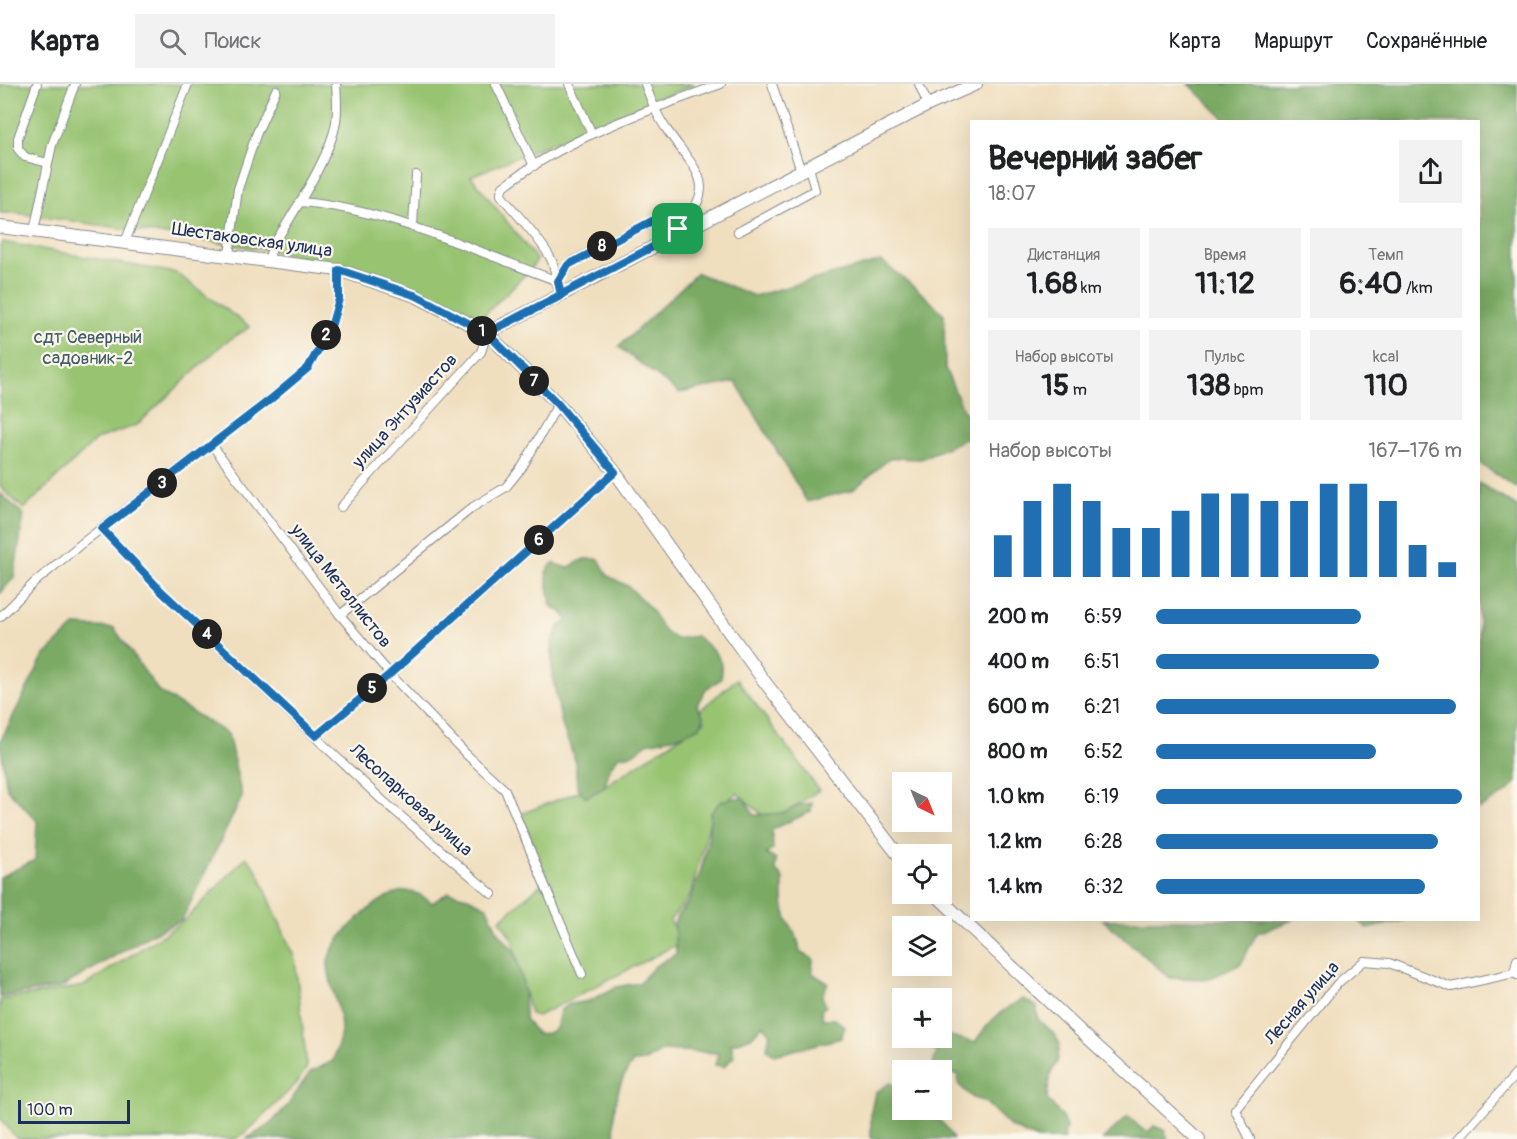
<!DOCTYPE html>
<html lang="ru">
<meta charset="utf-8">
<style>
:root{--surface:#fff;--page:#f2f2f2;--text:#202124;--muted:#757577;--line:#e0e0e0;--accent:#1f6fb2}
body{margin:0;font-family:Pangolin,sans-serif;background:var(--page);color:var(--text);height:100vh;display:flex;flex-direction:column;font-size:22px;white-space:nowrap}
*{box-sizing:border-box;margin:0}
p{font-size:20px;color:var(--muted)}
.icon{flex:none;width:33px;height:33px;fill:none;stroke:currentColor;stroke-width:2;stroke-linecap:round;stroke-linejoin:round}
.map{position:relative;flex:1;overflow:hidden}
.side{position:absolute;left:970px;top:36px;width:510px;height:801px;display:flex;flex-direction:column;background:var(--surface);border-radius:0px;box-shadow:0 6px 24px #0002}
.side>*{flex:none}
.needle{width:39px;rotate:137deg}
.fabs{position:absolute;left:892px;top:688px;display:grid;gap:12px}
.fabs a{display:grid;place-items:center;width:60px;height:60px;border-radius:0px;background:var(--surface);box-shadow:0 6px 24px #0002;font-size:30px}
.scale{position:absolute;left:18px;bottom:15px;width:112px;box-sizing:border-box;padding-left:6px;border:3px solid #1b2f5e;border-top:0;font-size:16px;line-height:21px;white-space:nowrap;color:#1b2f5e;-webkit-text-stroke:4px #fbf7ec;paint-order:stroke}
.pin{position:absolute;display:grid;place-items:center;width:51px;height:51px;color:#fff;margin:-26px;border-radius:12px;box-shadow:0 3px 9px #0006}
.km{position:absolute;width:30px;height:30px;margin:-15px;border-radius:50%;background:#222;color:#fff;font-size:16px;line-height:30px;text-align:center}
.round{display:grid;place-items:center;flex:none;width:63px;height:63px;border-radius:0px;background:var(--page)}
.summary{display:flex;align-items:center;justify-content:space-between;height:102px;padding:0 18px}
h1{font-size:33px;font-weight:700;line-height:45px}
.stats{display:grid;grid-template-columns:repeat(3,1fr);gap:9px;height:102px;padding:6px 18px}
.stats div{display:grid;align-content:center;border-radius:0px;background:var(--page);text-align:center}
.stats b{font-size:30px;font-weight:700}
.stats small{font-size:16px;font-weight:400}
.stats p{font-size:16px}
.chart{height:168px;padding:12px 18px}
.chart p{display:flex;justify-content:space-between}
.chart svg{width:100%;height:108px;margin-top:6px;stroke:var(--accent);stroke-width:6}
ul{padding:0 18px;list-style:none;font-size:20px}
li{display:grid;grid-template-columns:96px 72px 1fr;align-items:center;height:45px}
li i{height:15px;border-radius:8px;background:var(--accent)}
header{display:flex;align-items:center;gap:36px;box-sizing:border-box;height:84px;padding:0 30px;background:var(--surface);border-bottom:2px solid var(--line)}
header strong{font-size:28px}
nav{display:flex;gap:33px;margin-inline-start:auto;font-size:21px}
.search{width:420px;height:54px;background:var(--page);display:flex;align-items:center;gap:15px;box-sizing:border-box;padding:0 21px;border-radius:0px;color:var(--muted);font-size:22px}
.map>svg:first-child{display:block}
.green{fill:#98c472;stroke:#5a7a68;stroke-width:1.5}
.forest{fill:#7aaa64;stroke:#4a6c61;stroke-width:1.5}
.lines{fill:none;stroke-linecap:round;stroke-linejoin:round}
.street-casing{stroke:#86878e;stroke-width:10}
.secondary-casing{stroke:#86878e;stroke-width:14}
.street{stroke:#fff;stroke-width:8}
.secondary{stroke:#fff;stroke-width:12}
.route-casing{stroke:#fff;stroke-width:12}
.route{stroke:#1f6fb2;stroke-width:8}
.labels{text-anchor:middle;dominant-baseline:central;stroke-width:4.5;stroke-linejoin:round;paint-order:stroke}
.street-label{font-size:18px;fill:#1b2f5e;stroke:#fbf7ec}
.park-label{font-size:18px;fill:#405c64;stroke:#fbf7ec}
</style>
<header>
<strong>Карта</strong>
<div class="search"><svg class="icon" aria-label="search" viewBox="0 0 24 24"><circle cx="10" cy="10" r="6"/><path d="M15 15l6 6"/></svg>Поиск</div>
<nav><a>Карта</a><a>Маршрут</a><a>Сохранённые</a></nav>
</header>
<div class="map">
<svg width="1517" height="1055" viewBox="0 0 1517 1055">
<rect width="100%" height="100%" fill="#fbf7ec"/>
<filter id="ink" filterUnits="userSpaceOnUse"><feTurbulence type="fractalNoise" baseFrequency=".0167" numOctaves="2"/><feDisplacementMap in="SourceGraphic" scale="12" xChannelSelector="R" yChannelSelector="G"/><feConvolveMatrix kernelMatrix="1 2 1 2 8 2 1 2 1" color-interpolation-filters="sRGB"/></filter>
<filter id="wash" filterUnits="userSpaceOnUse"><feTurbulence type="fractalNoise" baseFrequency=".008" numOctaves="4" result="noise"/><feDisplacementMap in="SourceGraphic" scale="24" xChannelSelector="R" yChannelSelector="G"/><feGaussianBlur stdDeviation="1.35" result="paint"/><feColorMatrix in="noise" values="0 0 0 0 0 0 0 0 0 0 0 0 0 0 0 0 0 1.4 0 .05"/><feComposite in="paint" operator="in"/></filter>
<g filter="url(#wash)">
<rect width="100%" height="100%" fill="#f0dfbf"/>
<g class="green">
<polygon points="0,0 695,0 471,92 537,176 530,186 482,233 341,182 268,166 17,129 0,129"/>
<polygon points="2,158 176,189 250,243 224,259 137,341 97,355 24,425 0,403 0,162"/>
<polygon points="737,595 819,706 779,733 765,733 737,709 712,730 690,812 670,836 680,859 538,932 530,930 512,855 500,836 547,795 521,730 585,705 589,712 705,637 699,627"/>
<polygon points="246,773 257,786 295,875 307,983 297,999 251,1044 236,1055 17,1055 0,1034 0,916 84,902 184,837"/>
</g>
<g class="forest">
<polygon points="1189,0 1517,0 1517,404 1479,379 1479,38 1225,37 1222,32"/>
<polygon points="881,177 916,204 944,230 945,284 964,328 972,331 972,357 969,353 921,375 890,374 853,406 807,418 736,298 679,309 619,263 697,189 754,212"/>
<polygon points="1479,399 1517,423 1517,698 1506,709 1479,725"/>
<polygon points="0,409 24,431 14,493 0,510"/>
<path d="M584 475H599L608 492 628 502 650 524 664 547 676 555 696 552C712 565 725 572 721 595L706 605 697 621 704 633 700 643 677 653 647 659 633 670 619 672 610 683 606 698 602 705 586 713 577 703 575 676 562 641 552 590V559L559 543 568 536 562 528 551 522 546 488 553 479 567 484Z"/>
<polygon points="75,542 114,544 159,608 228,650 242,713 182,836 150,851 62,903 0,913 0,793 35,776 37,737 7,705 0,658 43,573"/>
<path d="M731 714H744L754 731 784 729 799 721 812 719 811 727C798 735 784 738 772 746L773 765 766 770 776 776 775 786 783 794C783 805 782 818 785 828 789 845 799 850 800 868L813 875 812 889 828 899 822 912 826 922 821 926 823 935H835L845 943 841 954 775 971 767 965 770 948 763 941 751 953 731 960 734 972 724 983 715 981 718 969 663 966 645 977 633 978C617 998 610 1031 616 1055H246L268 1042 288 1021 310 988 333 977C335 967 341 956 341 946 342 927 327 896 328 878 330 855 384 805 407 807 417 808 425 813 432 819L449 808 468 813 487 823 497 846 514 867 524 904 525 935 537 950 548 949 556 945 560 926 570 920 589 917 616 903 639 899 655 882 676 870 674 840 677 832 690 816 701 786 709 751 710 730 720 718Z"/>
<polygon points="1103,836 1293,836 1257,849 1241,880 1209,895 1170,894"/>
<polygon points="1358,836 1405,836 1368,845"/>
<path d="M1023 915 1037 923C1037 942 1042 936 1051 947 1055 950 1057 955 1060 960L1057 979 1050 990 1047 1015 1061 1031 1066 1043 1064 1051 1065 1055H1037L1011 1043 985 1018 973 1014 958 1000V990L946 991 933 979 937 968 930 964V956L931 954H942V951C953 950 963 957 975 958 988 938 1002 925 1023 915Z"/>
<polygon points="890,999 903,1008 903,1026 929,1026 947,1044 953,1055 871,1055 871,1027 875,1009"/>
<path d="M1128 1032C1136 1038 1138 1045 1148 1048L1154 1042 1164 1046 1168 1055H1103Z"/>
</g>
</g>
<g filter="url(#ink)">
<g class="lines">
<g class="street-casing">
<g id="street">
<polyline points="37,0 18,54 18,65 25,73 48,79"/>
<polyline points="496,0 534,82"/>
<polyline points="569,0 592,50"/>
<path d="M645 0C651 16 657 32 667 46 698 90 721 101 675 148"/>
<polyline points="772,0 801,87"/>
<polyline points="919,0 928,21"/>
<path d="M299 118C390 125 473 167 558 197L562 188 573 177 653 137C665 134 669 136 678 145"/>
<polyline points="413,142 416,91"/>
<polyline points="34,147 52,61 75,0"/>
<polyline points="738,148 815,106 809,83"/>
<polyline points="125,158 188,0"/>
<polyline points="229,171 238,105 256,51 276,6"/>
<path d="M270 177V170L274 160C293 130 331 71 336 38 338 25 337 12 336 0"/>
<path d="M561 212C555 200 557 187 551 175 539 152 517 132 501 111V108L503 103C567 53 646 27 721 0"/>
<polyline points="212,361 340,531 390,590 466,670 505,706 582,890"/>
<polyline points="341,423 481,268 487,249"/>
<polyline points="102,445 161,507 382,716 492,810"/>
<polyline points="340,531 473,423 506,403 523,382 558,320"/>
<polyline points="0,533 35,498 81,460 271,315 308,284 331,243 339,215 339,186"/>
<polyline points="316,652 390,590 615,388"/>
<polyline points="1517,891 1514,889 1517,876"/>
<polyline points="1250,1055 1235,1025 1338,899 1364,877 1389,879 1451,903 1514,889"/>
<polyline points="1458,1055 1517,989"/>
</g>
</g>
<g class="secondary-casing">
<g id="secondary">
<polyline points="0,143 339,186 416,212 487,249 558,320 615,388 764,597 903,777"/>
<polyline points="487,249 928,21 976,0"/>
<polyline points="935,810 1078,945 1199,1055"/>
</g>
</g>
<use href="#street" class="street"/>
<use href="#secondary" class="secondary"/>
</g>
</g>
<g class="lines" filter="url(#ink)">
<g class="route-casing">
<path id="route" d="M678 145 666 156 487 249 417 212 339 186V215L331 243 308 284 271 315 102 445 161 507 316 652 390 590 615 388 558 320 487 249 561 212 558 197 568 181 652 137C665 134 669 136 678 145"/>
</g>
<use href="#route" class="route"/>
</g>
<g class="labels">
<g class="street-label">
<text transform="translate(252 156) rotate(8)">Шестаковская улица</text>
<text transform="translate(405 327) rotate(-48)">улица Энтузиастов</text>
<text transform="translate(341 502) rotate(52)">улица Металлистов</text>
<text transform="translate(411 716) rotate(42)">Лесопарковая улица</text>
<text transform="translate(1302 919) rotate(-49)">Лесная улица</text>
</g>
<g class="park-label">
<text x="88" y="253">сдт Северный<tspan x="88" dy="21">садовник-2</tspan></text>
</g>
</g>
</svg>
<div class="fabs">
<a><svg class="needle" viewBox="-14 -14 28 28"><path d="M0-13l5 13h-10z" fill="#e53935"/><path d="M0 13l5-13h-10z" fill="#757577"/></svg></a>
<a><svg class="icon" aria-label="locate" viewBox="0 0 24 24"><circle cx="12" cy="12" r="6"/><path d="M12 2v4M12 18v4M2 12h4M18 12h4"/></svg></a>
<a><svg class="icon" aria-label="layers" viewBox="0 0 24 24"><path d="M12 4l9 5-9 5-9-5zM3 14l9 5 9-5"/></svg></a>
<a>+</a>
<a>−</a>
</div>
<div class="scale">100 m</div>
<div class="pin" style="left:678px;top:145px;background:#1e9e55"><svg class="icon" aria-label="arrive" viewBox="0 0 24 24"><path d="M6 21V4h12l-3 4 3 4H6"/></svg></div>
<b class="km" style="left:482px;top:247px">1</b>
<b class="km" style="left:326px;top:251px">2</b>
<b class="km" style="left:162px;top:399px">3</b>
<b class="km" style="left:207px;top:550px">4</b>
<b class="km" style="left:372px;top:604px">5</b>
<b class="km" style="left:539px;top:456px">6</b>
<b class="km" style="left:534px;top:297px">7</b>
<b class="km" style="left:602px;top:162px">8</b>
<section class="side">
<div class="summary"><div><h1>Вечерний забег</h1><p>18:07</p></div><a class="round"><svg class="icon" aria-label="share" viewBox="0 0 24 24"><path d="M12 15V3M7 8l5-5 5 5M5 13v7h14v-7"/></svg></a></div>
<div class="stats">
<div><p>Дистанция</p><b>1.68<small> km</small></b></div>
<div><p>Время</p><b>11:12</b></div>
<div><p>Темп</p><b>6:40<small> /km</small></b></div>
</div>
<div class="stats">
<div><p>Набор высоты</p><b>15<small> m</small></b></div>
<div><p>Пульс</p><b>138<small> bpm</small></b></div>
<div><p>kcal</p><b>110</b></div>
</div>
<div class="chart"><p><span>Набор высоты</span>167–176 m</p>
<svg viewBox="0 0 160 44" preserveAspectRatio="none"><path d="M5 44V27M15 44V13M25 44V6M35 44V13M45 44V24M55 44V24M65 44V17M75 44V10M85 44V10M95 44V13M105 44V13M115 44V6M125 44V6M135 44V13M145 44V31M155 44V38"/></svg>
</div>
<ul>
<li><b>200 m</b>6:59<i style="width:67%"></i></li>
<li><b>400 m</b>6:51<i style="width:73%"></i></li>
<li><b>600 m</b>6:21<i style="width:98%"></i></li>
<li><b>800 m</b>6:52<i style="width:72%"></i></li>
<li><b>1.0 km</b>6:19<i style="width:100%"></i></li>
<li><b>1.2 km</b>6:28<i style="width:92%"></i></li>
<li><b>1.4 km</b>6:32<i style="width:88%"></i></li>
</ul>
</section>
</div>
